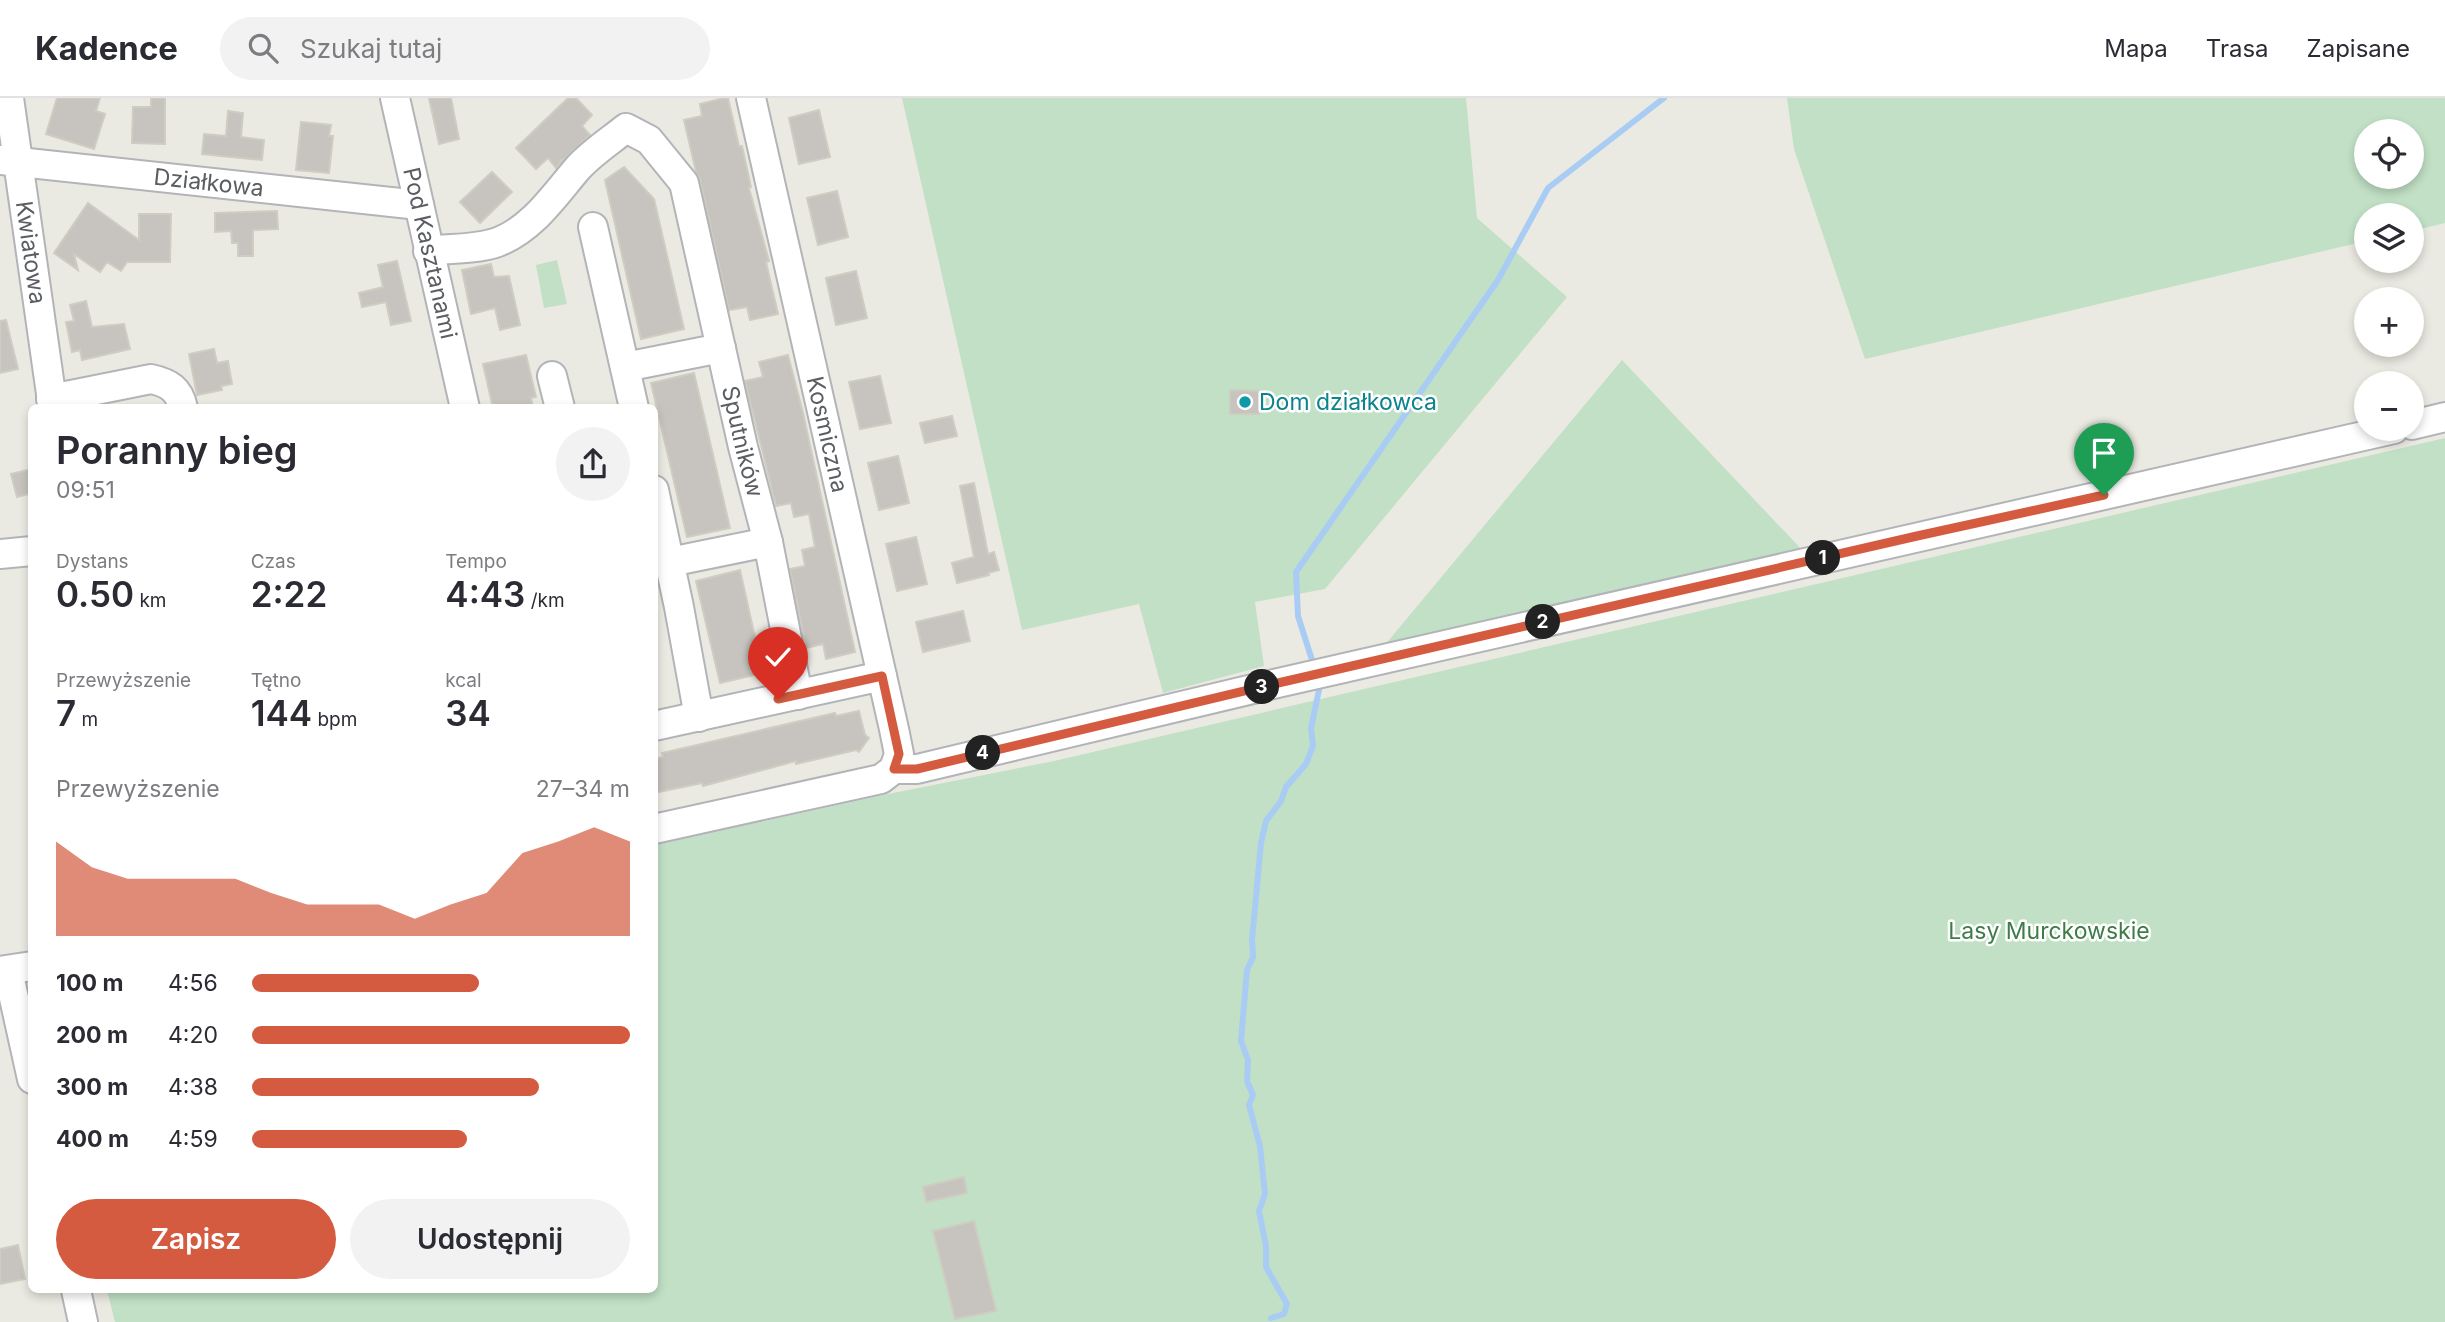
<!DOCTYPE html>
<html lang="pl">
<meta charset="utf-8">
<style>
:root{--surface:#fff;--page:#f2f2f3;--text:#2b2b33;--muted:#7c7c81;--line:#e1e1e2;--accent:#d45b3f}
body{margin:0;font-family:Inter,sans-serif;background:var(--page);color:var(--text);height:100vh;display:flex;flex-direction:column;font-size:26px;white-space:nowrap}
*{box-sizing:border-box;margin:0}
p{font-size:23px;color:var(--muted)}
.icon{flex:none;width:38px;height:38px;fill:none;stroke:currentColor;stroke-width:2;stroke-linecap:round;stroke-linejoin:round}
.map{position:relative;flex:1;overflow:hidden}
.sheet{position:absolute;left:28px;top:306px;width:630px;height:889px;display:flex;flex-direction:column;background:var(--surface);border-radius:10px;box-shadow:0 4px 10px #0003}
.sheet>*{flex:none}
.controls{position:absolute;left:2354px;top:21px;display:grid;gap:14px}
.controls a{display:grid;place-items:center;width:70px;height:70px;border-radius:50%;background:var(--surface);box-shadow:0 4px 10px #0003;font-size:35px}
.pin{position:absolute;display:grid;place-items:center;width:60px;height:60px;color:#fff;margin:-72px -30px;border-radius:50% 50% 50% 0;rotate:-45deg;box-shadow:0 0 7px #0007}
.pin .icon{rotate:45deg}
.km{position:absolute;width:35px;height:35px;margin:-18px;border-radius:50%;background:#222;color:#fff;font-size:19px;line-height:35px;text-align:center}
.round{display:grid;place-items:center;flex:none;width:74px;height:74px;border-radius:37px;background:var(--page)}
.headline{display:flex;align-items:center;justify-content:space-between;height:119px;padding:0 28px}
h1{font-size:38px;font-weight:600;line-height:52px}
.figures{display:grid;grid-template-columns:repeat(3,1fr);gap:10px;height:119px;padding:7px 28px}
.figures div{display:grid;align-content:center}
.figures b{font-size:35px;font-weight:600}
.figures small{font-size:19px;font-weight:400}
.figures p{font-size:19px}
.chart{height:196px;padding:14px 28px}
.chart p{display:flex;justify-content:space-between}
.chart svg{width:100%;height:126px;margin-top:7px;fill:var(--accent);opacity:.7}
.cta{display:flex;gap:14px;margin-top:auto;padding:14px 28px}
.cta a{flex:1;height:80px;border-radius:42px;background:var(--accent);color:#fff;font-size:28px;font-weight:600;line-height:80px;text-align:center}
.cta a+a{background:var(--page);color:var(--text)}
ul{padding:0 28px;list-style:none;font-size:23px}
li{display:grid;grid-template-columns:112px 84px 1fr;align-items:center;height:52px}
li i{height:18px;border-radius:9px;background:var(--accent)}
header{display:flex;align-items:center;gap:42px;box-sizing:border-box;height:98px;padding:0 35px;background:var(--surface);border-bottom:2px solid var(--line)}
header strong{font-size:33px}
nav{display:flex;gap:38px;margin-inline-start:auto;font-size:24px}
.search{width:490px;height:63px;background:var(--page);display:flex;align-items:center;gap:18px;box-sizing:border-box;padding:0 24px;border-radius:38px;color:var(--muted);font-size:26px}
.map>svg:first-child{display:block}
.green{fill:#c1e0c5;fill-rule:evenodd}
.lines{fill:none;stroke-linecap:round;stroke-linejoin:round}
.stream{stroke:#a9ccf5;stroke-width:6}
.building{fill:#c7c4bf;stroke:#cfccc1;stroke-width:2}
.minor-casing{stroke:#b3b4b8;stroke-width:32}
.minor{stroke:#fff;stroke-width:28}
.route-casing{stroke:#fff;stroke-width:14}
.route{stroke:#d45b3f;stroke-width:9}
.culture-dot{fill:#0f9aa8;stroke:#fff;stroke-width:2.5}
.labels{text-anchor:middle;dominant-baseline:central;stroke-width:5;stroke-linejoin:round;paint-order:stroke}
.street-label{font-size:23px;fill:#5a5d61;stroke:#fff}
.culture-label{font-size:23px;fill:#0d838f;stroke:#fff;text-anchor:start}
.park-label{font-size:23px;fill:#3e7d47;stroke:#fff}
</style>
<header>
<strong>Kadence</strong>
<div class="search"><svg class="icon" aria-label="search" viewBox="0 0 24 24"><circle cx="10" cy="10" r="6"/><path d="M15 15l6 6"/></svg>Szukaj tutaj</div>
<nav><a>Mapa</a><a>Trasa</a><a>Zapisane</a></nav>
</header>
<div class="map">
<svg width="2445" height="1224" viewBox="0 0 2445 1224">
<rect width="100%" height="100%" fill="#ebeae2"/>
<g class="green">
<polygon points="902,0 1466,0 1477,120 1567,199 1325,491 1255,504 1264,568 1163,595 1139,506 1022,532"/>
<path d="M1787 0H2445V125L2412 133V117H2366V143L1865 261 1794 51ZM2366 33H2412V79H2366Z"/>
<polygon points="557,162 567,206 544,210 536,167"/>
<polygon points="1622,262 1805,455 1384,548"/>
<polygon points="2445,340 2445,1224 115,1224 107,1192 654,1192 655,747 893,695 1054,663"/>
</g>
<g class="lines">
<g class="stream">
<polyline points="1312,562 1298,518 1296,474 1498,182 1548,90 1664,0"/>
<polyline points="1271,1220 1284,1216 1287,1206 1266,1169 1266,1148 1259,1113 1265,1096 1260,1048 1249,1007 1253,997 1247,983 1248,962 1241,943 1247,872 1253,859 1252,842 1261,745 1266,723 1281,703 1286,689 1306,666 1313,648 1311,630 1319,592"/>
</g>
</g>
<g class="building">
<polygon points="57,0 100,0 96,13 105,16 94,51 46,36"/>
<polygon points="151,0 165,0 165,46 132,45 133,9 151,9"/>
<polygon points="429,0 451,0 459,41 439,46"/>
<polygon points="568,0 576,0 592,17 582,28 590,37 562,63 560,61 561,64 556,70 548,60 536,71 516,50"/>
<polygon points="724,0 728,0 739,48 742,48 751,89 749,90 769,163 766,164 778,216 750,222 747,209 729,212 700,81 696,74 684,22 702,18 700,6"/>
<polygon points="819,12 830,59 799,66 789,20"/>
<polygon points="228,13 243,15 241,39 264,42 262,62 202,56 204,36 226,38"/>
<polygon points="301,24 331,27 329,38 333,38 329,75 296,72"/>
<polygon points="624,69 654,101 684,231 641,241 605,82"/>
<polygon points="492,74 512,94 480,125 460,104"/>
<polygon points="837,93 848,139 818,147 807,100"/>
<polygon points="88,105 139,142 139,116 171,116 170,164 127,164 121,173 107,164 100,174 74,156 78,172 54,155"/>
<polygon points="277,113 278,131 253,132 253,158 238,158 238,145 232,145 231,133 215,134 215,115"/>
<polygon points="397,163 411,223 391,227 386,204 362,209 359,195 383,189 378,167"/>
<polygon points="491,166 494,179 509,178 520,227 500,232 495,210 471,216 462,172"/>
<polygon points="856,173 867,220 836,227 826,180"/>
<polygon points="86,203 92,229 124,226 130,251 82,262 80,252 72,254 66,224 74,223 70,207"/>
<polygon points="6,222 18,271 0,275 0,223"/>
<polygon points="214,251 217,265 228,263 232,286 221,288 222,292 197,297 189,256"/>
<polygon points="526,257 536,299 531,300 533,310 493,310 483,266"/>
<polygon points="788,257 803,315 855,554 826,561 823,546 806,550 790,471 805,468 802,452 815,449 809,416 794,419 791,405 776,408 745,283 763,279 759,264"/>
<polygon points="694,275 730,430 687,439 651,285"/>
<polygon points="880,278 891,325 860,331 849,284"/>
<polygon points="1230,292 1260,293 1259,316 1230,316"/>
<polygon points="952,318 957,338 925,345 920,325"/>
<polygon points="898,358 909,405 879,412 868,365"/>
<polygon points="32,371 32,395 17,399 11,376"/>
<polygon points="974,385 988,456 994,454 999,472 988,475 989,477 957,485 952,465 974,459 960,388"/>
<polygon points="916,439 927,486 897,493 886,446"/>
<polygon points="740,472 763,575 720,585 696,483"/>
<polygon points="963,513 970,543 923,554 916,524"/>
<polygon points="859,613 865,637 869,640 859,654 856,652 796,666 796,663 703,688 702,685 654,695 654,661 663,659 662,655 835,615 836,618"/>
<polygon points="964,1079 967,1095 926,1104 923,1089"/>
<polygon points="974,1123 996,1213 955,1221 933,1133"/>
<polygon points="18,1147 25,1181 0,1186 0,1151"/>
</g>
<g class="lines">
<g class="minor-casing">
<g id="minor">
<path id="s1" d="M9 0 53 310"/>
<path id="s2" d="M395 0 465 310"/>
<path id="s3" d="M751 0 894 631 899 656 894 671"/>
<path id="s4" d="M0 62 419 107"/>
<polyline points="593,129 634,310"/>
<path id="s5" d="M428 153C450 150 476 152 498 144 532 131 554 98 577 71 590 56 610 43 626 30L649 42 684 85 743 349 768 444 798 597"/>
<polyline points="625,269 721,250"/>
<polyline points="552,278 560,310"/>
<path d="M51 301 151 281C169 285 179 291 183 310"/>
<polyline points="2412,327 2445,319"/>
<polyline points="654,392 679,509 699,619"/>
<polyline points="0,456 32,453"/>
<polyline points="670,464 768,444"/>
<polyline points="654,628 882,578"/>
<polyline points="654,731 881,681 894,671 917,671 1278,585 2394,331"/>
<polyline points="0,873 32,868"/>
<polyline points="8,873 32,981"/>
<polyline points="76,1192 83,1224"/>
</g>
</g>
<use href="#minor" class="minor"/>
</g>
<g class="lines">
<g class="route-casing">
<polyline id="route" points="778,601 882,578 899,656 894,671 917,671 1278,585 1917,438 2104,397"/>
</g>
<use href="#route" class="route"/>
</g>
<circle class="culture-dot" cx="1245" cy="304" r="7"/>
<g class="labels">
<g class="street-label">
<text stroke="none"><textPath href="#s4" startOffset="210">Działkowa</textPath></text>
<text stroke="none"><textPath href="#s1" startOffset="156">Kwiatowa</textPath></text>
<text stroke="none"><textPath href="#s2" startOffset="159">Pod Kasztanami</textPath></text>
<text stroke="none"><textPath href="#s3" startOffset="345">Kosmiczna</textPath></text>
<text stroke="none"><textPath href="#s5" startOffset="590">Sputników</textPath></text>
</g>
<g class="culture-label">
<text x="1259" y="304">Dom działkowca</text>
</g>
<g class="park-label">
<text x="2049" y="833">Lasy Murckowskie</text>
</g>
</g>
</svg>
<div class="controls">
<a><svg class="icon" aria-label="locate" viewBox="0 0 24 24"><circle cx="12" cy="12" r="6"/><path d="M12 2v4M12 18v4M2 12h4M18 12h4"/></svg></a>
<a><svg class="icon" aria-label="layers" viewBox="0 0 24 24"><path d="M12 4l9 5-9 5-9-5zM3 14l9 5 9-5"/></svg></a>
<a>+</a>
<a>−</a>
</div>
<div class="pin" style="left:2104px;top:397px;background:#1e9e55"><svg class="icon" aria-label="arrive" viewBox="0 0 24 24"><path d="M6 21V4h12l-3 4 3 4H6"/></svg></div>
<div class="pin" style="left:778px;top:601px;background:#d93025"><svg class="icon" aria-label="check" viewBox="0 0 24 24"><path d="M5 12l5 5 9-10"/></svg></div>
<b class="km" style="left:1823px;top:460px">1</b>
<b class="km" style="left:1543px;top:524px">2</b>
<b class="km" style="left:1262px;top:589px">3</b>
<b class="km" style="left:983px;top:655px">4</b>
<section class="sheet">
<div class="headline"><div><h1>Poranny bieg</h1><p>09:51</p></div><a class="round"><svg class="icon" aria-label="share" viewBox="0 0 24 24"><path d="M12 15V3M7 8l5-5 5 5M5 13v7h14v-7"/></svg></a></div>
<div class="figures">
<div><p>Dystans</p><b>0.50<small> km</small></b></div>
<div><p>Czas</p><b>2:22</b></div>
<div><p>Tempo</p><b>4:43<small> /km</small></b></div>
</div>
<div class="figures">
<div><p>Przewyższenie</p><b>7<small> m</small></b></div>
<div><p>Tętno</p><b>144<small> bpm</small></b></div>
<div><p>kcal</p><b>34</b></div>
</div>
<div class="chart"><p><span>Przewyższenie</span>27–34 m</p>
<svg viewBox="0 0 160 44" preserveAspectRatio="none"><path d="M0 44V11L10 20L20 24L30 24L40 24L50 24L60 29L70 33L80 33L90 33L100 38L110 33L120 29L130 15L140 11L150 6L160 11V44z"/></svg>
</div>
<ul>
<li><b>100 m</b>4:56<i style="width:60%"></i></li>
<li><b>200 m</b>4:20<i style="width:100%"></i></li>
<li><b>300 m</b>4:38<i style="width:76%"></i></li>
<li><b>400 m</b>4:59<i style="width:57%"></i></li>
</ul>
<div class="cta"><a>Zapisz</a><a>Udostępnij</a></div>
</section>
</div>
